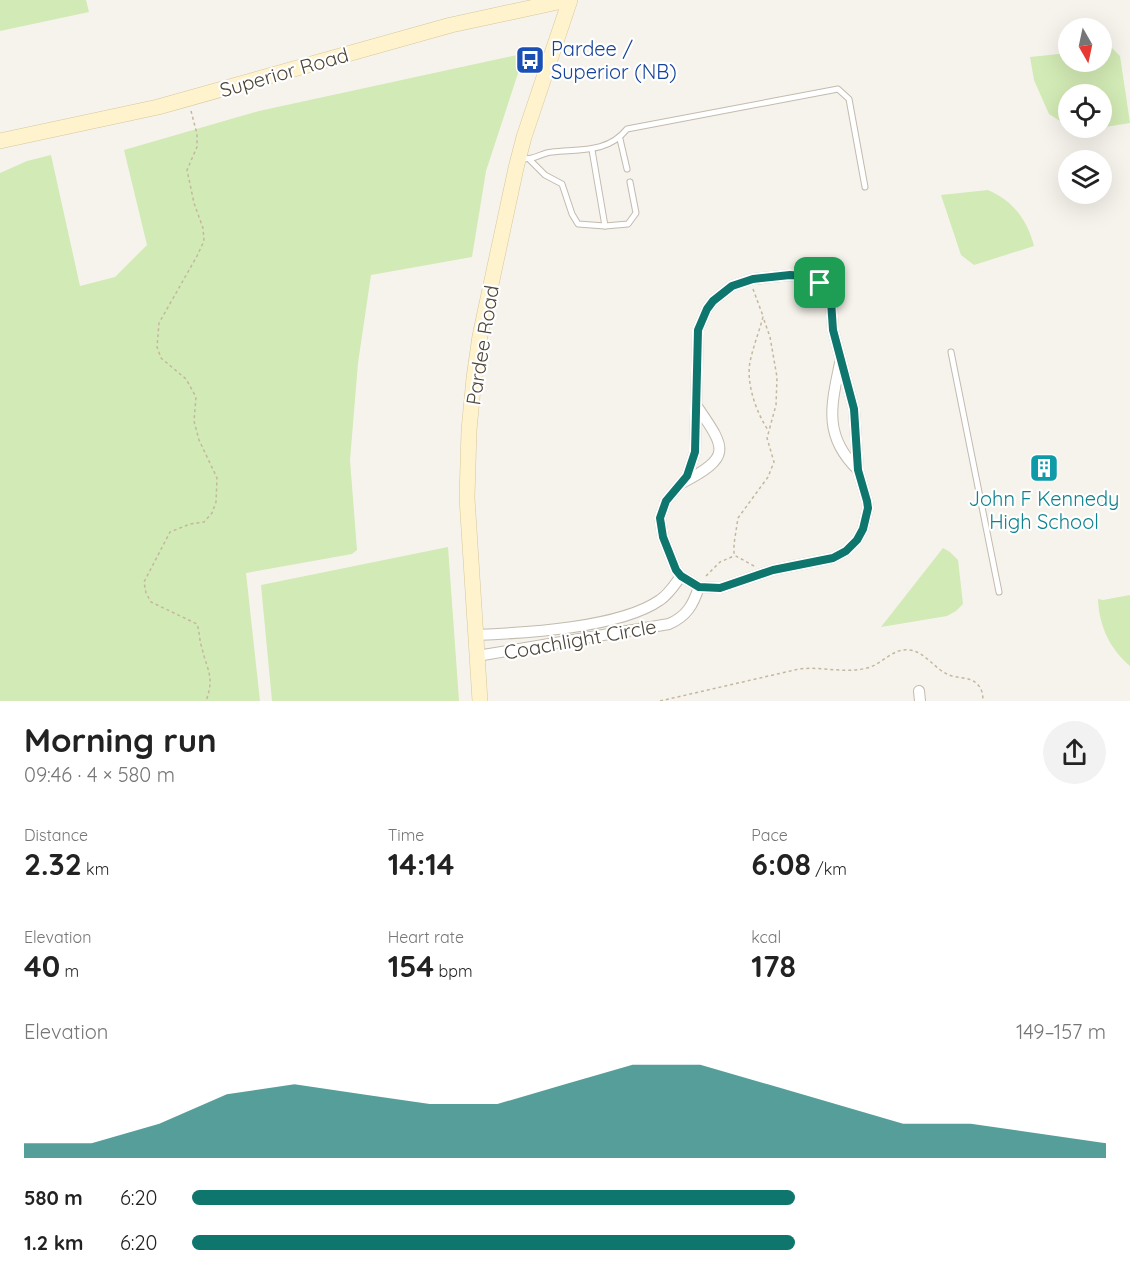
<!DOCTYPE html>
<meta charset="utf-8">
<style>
:root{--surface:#fff;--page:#f2f2f2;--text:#222;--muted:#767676;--accent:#0f766e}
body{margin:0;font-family:Quicksand,sans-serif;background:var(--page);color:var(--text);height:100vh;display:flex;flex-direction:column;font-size:22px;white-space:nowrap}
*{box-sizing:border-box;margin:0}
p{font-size:20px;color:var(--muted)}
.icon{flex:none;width:33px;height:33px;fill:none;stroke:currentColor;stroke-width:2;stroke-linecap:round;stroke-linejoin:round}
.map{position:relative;height:701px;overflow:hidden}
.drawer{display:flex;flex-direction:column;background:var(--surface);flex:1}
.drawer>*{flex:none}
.needle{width:39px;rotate:171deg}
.controls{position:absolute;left:1058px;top:18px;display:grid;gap:12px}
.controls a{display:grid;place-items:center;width:54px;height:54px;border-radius:50%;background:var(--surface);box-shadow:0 6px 24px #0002;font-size:30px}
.pin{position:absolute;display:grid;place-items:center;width:51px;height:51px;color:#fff;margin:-26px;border-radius:12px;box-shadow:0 3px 9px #0006}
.round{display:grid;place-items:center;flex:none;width:63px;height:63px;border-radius:32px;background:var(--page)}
.summary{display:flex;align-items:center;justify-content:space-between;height:102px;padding:0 24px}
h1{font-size:33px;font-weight:700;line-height:45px}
.figures{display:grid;grid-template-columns:repeat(3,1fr);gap:9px;height:102px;padding:6px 24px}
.figures div{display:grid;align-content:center}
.figures b{font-size:30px;font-weight:700}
.figures small{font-size:16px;font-weight:400}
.figures p{font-size:16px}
.chart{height:168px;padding:12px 24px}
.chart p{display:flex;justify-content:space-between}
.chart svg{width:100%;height:108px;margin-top:6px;fill:var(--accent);opacity:.7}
ul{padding:0 24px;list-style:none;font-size:20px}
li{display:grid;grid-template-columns:96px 72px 1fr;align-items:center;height:45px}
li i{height:15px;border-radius:8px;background:var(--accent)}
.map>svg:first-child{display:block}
.green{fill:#d2eab5}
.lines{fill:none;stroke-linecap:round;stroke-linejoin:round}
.service-casing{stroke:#c2bbae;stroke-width:7}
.minor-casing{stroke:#c2bbae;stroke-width:12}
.secondary-casing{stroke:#d6c79b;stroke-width:16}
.path{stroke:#c4b79f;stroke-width:1.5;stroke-dasharray:3 3;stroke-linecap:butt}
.service{stroke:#fff;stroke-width:5}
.minor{stroke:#fff;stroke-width:10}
.secondary{stroke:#fff3cd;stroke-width:15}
.route-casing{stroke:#fff;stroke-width:12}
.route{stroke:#0f766e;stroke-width:8}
.labels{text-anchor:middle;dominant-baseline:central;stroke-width:4.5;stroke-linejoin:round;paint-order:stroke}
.transit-label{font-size:20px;fill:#164399;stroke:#fff;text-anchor:start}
.street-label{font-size:20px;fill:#4b4439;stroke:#fff}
.culture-label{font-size:20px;fill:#0d838f;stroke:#fff}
</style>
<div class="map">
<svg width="1130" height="701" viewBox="0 0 1130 701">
<rect width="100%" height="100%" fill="#f6f3ec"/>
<g class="green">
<polygon points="0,0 86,0 89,12 0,31"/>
<polygon points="1112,48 1120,56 1130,123 1093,129 1074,128 1101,128 1101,94 1068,94 1068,126 1049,114 1034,80 1030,57 1068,53 1068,62 1101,62 1101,50"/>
<polygon points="517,55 523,58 486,171 472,257 371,275 358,363 350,460 357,550 352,554 246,573 260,701 0,701 0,173 27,161 51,155 80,286 115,277 147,245 124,150 259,111"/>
<path d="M988 190C1013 201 1027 219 1034 246L974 265 961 255 941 195Z"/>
<polygon points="448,547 459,701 272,701 261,585"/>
<polygon points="943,548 950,552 958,560 963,604 956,611 947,616 881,627"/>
<path d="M1130 595V666C1110 649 1099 626 1098 599L1103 600Z"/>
</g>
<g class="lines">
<g class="service-casing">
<g id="service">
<polyline points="620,139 627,169"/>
<polyline points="592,150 605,226"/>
<path d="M520 158C534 161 540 153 552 152 580 149 608 153 627 129L838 89 849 99 865 187"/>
<polyline points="530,160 545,175 562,184 572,214 578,224 605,226 628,224 636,213 630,182"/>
<polyline points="951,352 999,592"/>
</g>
</g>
<g class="minor-casing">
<g id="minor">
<polygon points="791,275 802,276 814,279 826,291 831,301 833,330 854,409 858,470 867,501 868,508 863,529 857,540 846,551 833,558 773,570 720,588 699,587 681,576 676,570 663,537 660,518 666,501 687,476 695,452 698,330 707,309 713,301 732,286 753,279"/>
<path d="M840 363C831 406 823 436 858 470"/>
<path d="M682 483C733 456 726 449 696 405"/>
<path d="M476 635C525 633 620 628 660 600 669 594 675 584 681 576"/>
<path d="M477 656 669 624C687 616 693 605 699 587"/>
<polyline points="919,691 920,701"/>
</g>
</g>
<g class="secondary-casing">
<g id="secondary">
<polyline points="0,141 158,107 451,25 567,0"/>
<polyline points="480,701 467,498 469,430 474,378 480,336 516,168 524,137 570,0"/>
</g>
</g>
<g class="path">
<path d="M191 111 197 134V147L187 170 194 203 203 228 204 241 197 256 159 323 157 347 161 358 186 379 196 397 194 421 199 440 217 478 216 502 212 513 204 522 190 524 170 532 144 582 146 593 151 602 197 624C200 633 199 640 202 648 207 671 215 676 206 701"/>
<polyline points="753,289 763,316"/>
<path d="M754 566 734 555V544L738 518 768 477 774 462 767 438 776 405 777 377 770 337 763 317C759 332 753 347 750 362 746 383 756 412 768 430"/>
<polyline points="706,576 720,562 734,556"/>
<path d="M660 701 799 669C822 666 844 674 867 668 883 664 892 648 909 650 924 651 934 668 947 674 956 679 970 676 977 684 982 688 983 695 983 701"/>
</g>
<use href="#service" class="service"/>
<use href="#minor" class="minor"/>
<use href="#secondary" class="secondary"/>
</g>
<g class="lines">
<g class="route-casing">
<polygon id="route" points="790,275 807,276 820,283 831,301 833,330 854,409 858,470 867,501 868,508 863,529 857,540 846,551 833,558 773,570 720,588 699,587 681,576 676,570 663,537 660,518 666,501 687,476 695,452 698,330 707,309 713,301 732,286 753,279"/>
</g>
<use href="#route" class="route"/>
</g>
<defs>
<g id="bus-square" transform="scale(1.5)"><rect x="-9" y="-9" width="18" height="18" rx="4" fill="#1a4fb4" stroke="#fff"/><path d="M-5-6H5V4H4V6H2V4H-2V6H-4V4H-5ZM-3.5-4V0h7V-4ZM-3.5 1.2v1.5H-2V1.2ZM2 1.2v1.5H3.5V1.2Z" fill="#fff"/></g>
<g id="building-square" transform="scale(1.5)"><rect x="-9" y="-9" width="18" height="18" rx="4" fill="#0f9aa8" stroke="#fff"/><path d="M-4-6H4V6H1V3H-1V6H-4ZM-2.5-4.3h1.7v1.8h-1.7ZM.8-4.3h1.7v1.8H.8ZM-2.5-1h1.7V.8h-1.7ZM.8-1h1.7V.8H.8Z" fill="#fff"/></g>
</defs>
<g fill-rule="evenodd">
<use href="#bus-square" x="530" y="60"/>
<use href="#building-square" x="1044" y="468"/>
</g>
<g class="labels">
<g class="transit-label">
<text x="551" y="48">Pardee /<tspan x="551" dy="23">Superior (NB)</tspan></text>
</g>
<g class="street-label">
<text transform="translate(284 72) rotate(-16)">Superior Road</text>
<text transform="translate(482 345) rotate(-81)">Pardee Road</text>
<text transform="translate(580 639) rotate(-10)">Coachlight Circle</text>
</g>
<g class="culture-label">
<text x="1044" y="498">John F Kennedy<tspan x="1044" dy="23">High School</tspan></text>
</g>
</g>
</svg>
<div class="controls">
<a><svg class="needle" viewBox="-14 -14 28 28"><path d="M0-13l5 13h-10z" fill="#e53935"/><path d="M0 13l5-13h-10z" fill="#767676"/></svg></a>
<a><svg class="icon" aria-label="locate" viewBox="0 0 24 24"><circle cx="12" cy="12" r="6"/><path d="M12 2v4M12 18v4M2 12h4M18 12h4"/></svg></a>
<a><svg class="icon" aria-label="layers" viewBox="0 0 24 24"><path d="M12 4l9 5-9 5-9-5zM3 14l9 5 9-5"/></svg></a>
</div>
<div class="pin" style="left:820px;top:283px;background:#1e9e55"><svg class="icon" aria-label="arrive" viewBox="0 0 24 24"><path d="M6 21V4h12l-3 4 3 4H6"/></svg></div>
</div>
<section class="drawer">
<div class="summary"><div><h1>Morning run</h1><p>09:46 · 4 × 580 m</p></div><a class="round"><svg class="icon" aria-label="share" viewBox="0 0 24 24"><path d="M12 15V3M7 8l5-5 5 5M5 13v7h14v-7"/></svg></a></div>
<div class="figures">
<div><p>Distance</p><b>2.32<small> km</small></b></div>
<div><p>Time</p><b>14:14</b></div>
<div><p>Pace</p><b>6:08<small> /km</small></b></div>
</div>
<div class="figures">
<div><p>Elevation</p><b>40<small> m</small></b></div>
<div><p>Heart rate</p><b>154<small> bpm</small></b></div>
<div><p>kcal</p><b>178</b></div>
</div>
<div class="chart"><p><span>Elevation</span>149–157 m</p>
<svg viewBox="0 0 160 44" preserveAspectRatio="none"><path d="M0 44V38L10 38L20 30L30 18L40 14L50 18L60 22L70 22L80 14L90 6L100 6L110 14L120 22L130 30L140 30L150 34L160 38V44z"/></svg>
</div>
<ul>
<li><b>580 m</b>6:20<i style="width:66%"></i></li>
<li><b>1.2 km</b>6:20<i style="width:66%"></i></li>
</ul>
</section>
